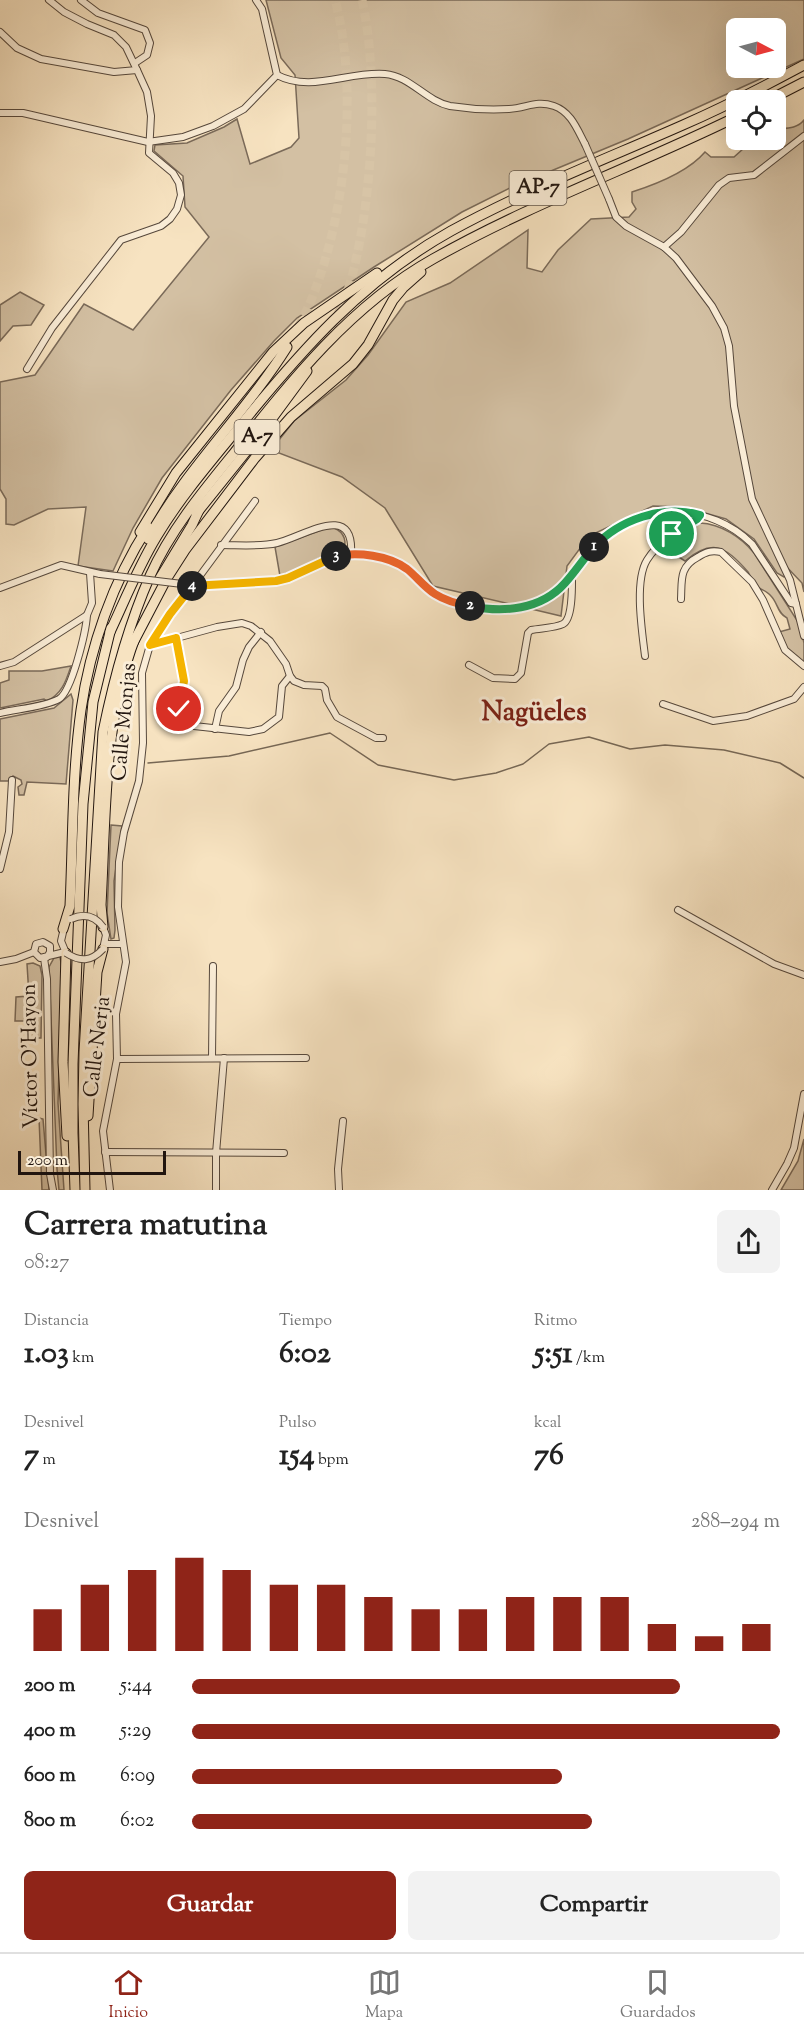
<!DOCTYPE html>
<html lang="es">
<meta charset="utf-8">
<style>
:root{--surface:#fff;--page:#f2f2f2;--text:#222;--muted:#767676;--line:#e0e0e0;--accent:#8f2418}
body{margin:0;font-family:"Sorts Mill Goudy",serif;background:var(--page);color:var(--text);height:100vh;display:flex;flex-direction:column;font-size:22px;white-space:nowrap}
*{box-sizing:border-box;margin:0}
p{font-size:20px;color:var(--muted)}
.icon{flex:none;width:33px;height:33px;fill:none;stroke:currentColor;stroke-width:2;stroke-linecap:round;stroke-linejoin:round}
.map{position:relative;height:1190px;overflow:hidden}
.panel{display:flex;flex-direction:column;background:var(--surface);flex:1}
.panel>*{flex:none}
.needle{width:39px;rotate:96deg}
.tools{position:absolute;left:726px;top:18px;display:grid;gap:12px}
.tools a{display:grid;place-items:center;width:60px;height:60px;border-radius:9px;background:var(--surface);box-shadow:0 6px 24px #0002;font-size:30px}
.scale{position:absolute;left:18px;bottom:15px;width:148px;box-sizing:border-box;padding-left:6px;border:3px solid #21150f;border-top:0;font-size:16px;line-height:21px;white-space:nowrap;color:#21150f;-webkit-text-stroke:4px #faedd7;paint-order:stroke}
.pin{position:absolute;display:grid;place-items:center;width:51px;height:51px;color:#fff;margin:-26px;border:3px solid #fff;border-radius:50%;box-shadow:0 2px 6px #0007}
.km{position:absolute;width:30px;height:30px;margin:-15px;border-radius:50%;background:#222;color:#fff;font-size:16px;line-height:30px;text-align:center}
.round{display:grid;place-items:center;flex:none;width:63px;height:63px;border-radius:9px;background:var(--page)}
.overview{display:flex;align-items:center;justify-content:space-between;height:102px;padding:0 24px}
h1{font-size:33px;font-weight:800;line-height:45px}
.figures{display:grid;grid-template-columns:repeat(3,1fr);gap:9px;height:102px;padding:6px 24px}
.figures div{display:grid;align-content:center}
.figures b{font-size:30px;font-weight:800}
.figures small{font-size:16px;font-weight:400}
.figures p{font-size:16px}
.chart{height:168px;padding:12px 24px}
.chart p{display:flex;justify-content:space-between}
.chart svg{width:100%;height:108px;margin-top:6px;stroke:var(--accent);stroke-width:6}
.action{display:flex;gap:12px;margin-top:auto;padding:12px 24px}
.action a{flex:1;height:69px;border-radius:9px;background:var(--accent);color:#fff;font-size:24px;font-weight:800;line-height:69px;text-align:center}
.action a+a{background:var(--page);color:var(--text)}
ul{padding:0 24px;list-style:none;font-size:20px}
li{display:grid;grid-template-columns:96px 72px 1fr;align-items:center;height:45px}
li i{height:15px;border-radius:8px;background:var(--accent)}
.menu{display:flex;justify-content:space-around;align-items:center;height:84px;border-top:2px solid var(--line);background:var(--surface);font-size:16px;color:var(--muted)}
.menu a{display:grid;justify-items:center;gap:3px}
.menu .selected{color:var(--accent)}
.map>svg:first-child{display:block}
.green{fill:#d3c0a3;stroke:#7a6a59;stroke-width:1.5;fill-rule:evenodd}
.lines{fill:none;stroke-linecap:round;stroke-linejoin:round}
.stream{stroke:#766755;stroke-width:1.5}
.highway-tunnel{stroke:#d7c4a6;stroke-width:9;stroke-dasharray:9 4.5;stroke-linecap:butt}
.minor-casing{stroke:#56483c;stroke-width:8}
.highway-casing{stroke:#21150f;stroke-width:11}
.minor{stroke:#faedd7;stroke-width:6}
.highway{stroke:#f7e3c1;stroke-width:9}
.minor-bridge-casing{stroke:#56483c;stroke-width:8;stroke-linecap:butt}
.minor-bridge{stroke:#faedd7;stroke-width:6}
.split-1-casing{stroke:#fff;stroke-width:12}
.split-2-casing{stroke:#fff;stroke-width:12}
.split-3-casing{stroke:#fff;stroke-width:12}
.split-4-casing{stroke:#fff;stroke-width:12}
.split-5-casing{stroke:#fff;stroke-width:12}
.split-1{stroke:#22a559;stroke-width:8}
.split-2{stroke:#22a559;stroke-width:8}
.split-3{stroke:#f0652b;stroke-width:8}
.split-4{stroke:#f5b400;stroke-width:8}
.split-5{stroke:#f5b400;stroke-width:8}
.labels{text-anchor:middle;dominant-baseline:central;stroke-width:6;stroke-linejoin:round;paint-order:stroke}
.shield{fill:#faedd7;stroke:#62564b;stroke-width:1.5}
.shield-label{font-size:20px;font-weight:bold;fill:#21150f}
.street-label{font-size:21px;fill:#21150f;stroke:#faedd7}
.district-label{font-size:27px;font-weight:bold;fill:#7a1f14;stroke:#faedd7}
</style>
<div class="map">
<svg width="804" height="1190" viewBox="0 0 804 1190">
<rect width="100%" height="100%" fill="#f7e3c1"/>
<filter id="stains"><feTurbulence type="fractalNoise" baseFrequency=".00333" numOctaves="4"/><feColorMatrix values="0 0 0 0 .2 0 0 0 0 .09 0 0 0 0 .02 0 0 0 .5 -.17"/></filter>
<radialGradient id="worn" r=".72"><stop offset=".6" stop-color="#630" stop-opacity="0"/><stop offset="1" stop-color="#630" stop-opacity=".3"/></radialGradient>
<g class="green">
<path d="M266 0H804V59L628 139 510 188 462 212 374 267 297 318 274 341 231 390 162 478 133 528 113 571 78 566 86 507 48 509 14 525 6 524V499L0 489V382L35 375 84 304 133 330 209 237 185 207 183 176 154 151 155 145 187 143 224 127 237 119 250 164 291 147 299 138 295 75 281 58ZM736 28H776V68H736Z"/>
<path d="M804 120V592L802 583 782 562 786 574 784 577 777 573 754 539 726 519 684 507 653 506 589 536 567 566 561 616 433 586 385 508 342 477 271 450 294 421 346 380 368 355 406 302 450 283 528 230 527 268 542 272 558 250 591 219 629 217 636 209 632 202V192C657 184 688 172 705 152L711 157H734L753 140H776V129C786 128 797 129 804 120Z"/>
<polygon points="20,292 44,305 31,325 13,326 0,341 0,305"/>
<path d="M700 523C721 524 741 537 754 553L800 625 804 643V663L785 648 779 632 790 629 787 618C777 613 778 603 771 596 768 592 763 590 759 588 755 584 751 577 748 572 726 546 712 538 685 561L663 547 685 529Z"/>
<path d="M334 528C344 532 349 543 341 553 320 552 301 571 280 576L275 547 324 529Z"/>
<path d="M71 666C66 681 62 694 47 701L44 699 0 708V683L9 680V671H42Z"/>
<polygon points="71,694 73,700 66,784 27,782 24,795 19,795 18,787 22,784 21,780 13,776 9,781 0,781 0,719 54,708"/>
<polygon points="111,825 122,826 114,881 115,930 114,938 111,939 107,913"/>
<polygon points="60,957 62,968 58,1103 64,1190 59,1190 57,1169 49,967 54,958"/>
<polygon points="33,963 40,966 42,975 41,1038 30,1038 29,1021 15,1021 16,997 29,996 27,964"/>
<polygon points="39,1118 43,1119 49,1190 42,1190"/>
<polygon points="804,1139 804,1190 781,1190 798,1161"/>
</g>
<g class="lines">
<polyline class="stream" points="148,763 229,756 330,733 378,765 454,780 496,773 523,764 549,744 589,737 630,749 665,745 724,750 780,763 804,778"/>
<g class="highway-tunnel">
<path d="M298 328C344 243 361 94 335 0"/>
<path d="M319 350C330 330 342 309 349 287 372 210 380 79 362 0"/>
</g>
<g class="minor-casing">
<g id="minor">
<polyline points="49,0 64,12 87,24 114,35 126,47 137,70"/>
<polyline points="81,0 98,13 145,30 150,43 147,55 135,63"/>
<polyline points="0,32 17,48 41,59 114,72 137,70 147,92 151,116 149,153 173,173 179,183 181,195 177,209 170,219 161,226 121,240 52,328 27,369"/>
<path d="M277 75C311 93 348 71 385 74 410 76 426 101 450 106 469 109 490 110 509 109 527 108 536 100 554 106 571 112 577 129 585 144"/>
<polyline points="0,113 23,113 148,142 183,137 213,126 244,109 277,75 262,9 256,0"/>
<polyline points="804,136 754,175 729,178 719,185 681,232 664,247 676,258 712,306 724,328 729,346 734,406 752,499 790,580 804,636"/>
<polyline points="609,199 616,217 626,226 664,247"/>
<path d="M221 545C239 545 260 547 277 543 303 537 355 500 351 555"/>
<path d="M182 584 192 586C220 584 251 586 279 580 297 577 311 565 328 558 343 552 363 554 378 557 406 563 413 579 434 594 458 610 500 613 527 606 562 597 575 564 600 541 643 501 711 503 752 544L791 603 796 604"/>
<polyline points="0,588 61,565 100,574"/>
<path d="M681 599C682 580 679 567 698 557 706 552 711 550 721 552L752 582 763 600 785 650 804 666"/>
<polyline points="176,638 184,681 178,715 185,725 249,732 263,729 279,717 282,686 290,676"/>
<polyline points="151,645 217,627 242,623 251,626 270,641 286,664 290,676 294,681 304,685 322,686 325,689 327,700 337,717 376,738 383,738"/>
<path d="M645 656C642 631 634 581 647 560 659 541 679 530 697 519L700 515"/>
<path d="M469 665 493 678 515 679 521 673 528 633 531 630C541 628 555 628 563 624 573 619 572 585 572 574"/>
<polyline points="0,666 14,662 87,615 92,603 90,573"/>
<polyline points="663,704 713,721 747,716 794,699 804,687"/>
<path d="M0 713C17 709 45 707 59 699 72 691 86 631 87 615"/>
<polyline points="215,729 219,711 236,687 243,660 249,647 261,632"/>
<polyline points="0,869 9,832 12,780"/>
<polyline points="678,910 774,964 804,975"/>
<polyline points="64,928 61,941 66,953"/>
<polyline points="105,944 123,944"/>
<polyline points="103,949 106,935 103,927"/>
<polyline points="47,957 50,952 50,946 43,942 36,944 34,952 40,958 65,952"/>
<polyline points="44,958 47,979 50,1174 53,1190"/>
<polyline points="0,962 16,959 34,952"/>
<polyline points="212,1058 213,966"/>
<polyline points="117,1059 306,1058"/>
<polyline points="105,1152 284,1153"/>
<polyline points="110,1190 103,1131 117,1059 116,1014 126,962 118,907 119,862 124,832 139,781 143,743 142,673 150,645 157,634 255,501"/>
<polyline points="216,1190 216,1153 224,1058"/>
<polyline points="339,1190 338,1169 343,1121"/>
<polyline points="772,1190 787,1164 794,1148 804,1094"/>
</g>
</g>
<g class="highway-casing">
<g id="highway">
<polyline points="769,100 804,82"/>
<polyline points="196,514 265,428 307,371"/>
<polyline points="140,532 176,473 273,352 304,323 377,273"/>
<path d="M148 539C186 469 245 414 287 347"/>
<polyline points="160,578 192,525 199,510"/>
<path d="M110 632C125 600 138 567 157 536 179 499 208 465 235 432 299 353 361 281 451 231 526 190 606 159 683 125 724 107 765 86 804 65"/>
<polyline points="133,643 167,578 185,550 255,458 291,417 353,364 368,345 393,300 403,288 421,272"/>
<path d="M103 927 101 905C106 816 103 722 135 638"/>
<path d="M63 929 70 906C73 841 72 775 81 710 90 647 113 581 148 527"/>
<polyline points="66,953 63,1062 67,1136"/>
<polyline points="88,1116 97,972 103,949"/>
<polyline points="75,1190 73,1133 73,1064 83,804 93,702 111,628"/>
<path d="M85 1190 83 1104 84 1052 103 732C114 678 128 626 150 576 170 531 203 491 234 453 291 381 351 305 433 259 530 204 636 166 736 117"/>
</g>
</g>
<use href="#minor" class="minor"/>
<use href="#highway" class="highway"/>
<g class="minor-bridge-casing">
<g id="minor-bridge">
<polyline points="585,144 609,199"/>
<polyline points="100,574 182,584"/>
<path d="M71 919C84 913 95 916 103 927"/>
<path d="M66 953C80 962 91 962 103 949"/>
</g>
</g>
<use href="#minor-bridge" class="minor-bridge"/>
</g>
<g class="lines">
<g class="split-1-casing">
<path id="split-1" d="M594 547C619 520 663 504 700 515L697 519 672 534"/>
</g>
<g class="split-2-casing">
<path id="split-2" d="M470 606C503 613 541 610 565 583 575 572 584 558 594 547"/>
</g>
<g class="split-3-casing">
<path id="split-3" d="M336 556C358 552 388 555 407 569 417 577 424 587 435 594 446 601 458 604 470 606"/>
</g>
<g class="split-4-casing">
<polyline id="split-4" points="192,586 276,581 288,578 336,556"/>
</g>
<g class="split-5-casing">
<polyline id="split-5" points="179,709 184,681 176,638 150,645 170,614 192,586"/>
</g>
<use href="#split-1" class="split-1"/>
<use href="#split-2" class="split-2"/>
<use href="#split-3" class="split-3"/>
<use href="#split-4" class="split-4"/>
<use href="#split-5" class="split-5"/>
</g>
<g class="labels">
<g class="shield">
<rect x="509.5" y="171" width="57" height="34" rx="4.5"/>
<rect x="234.5" y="420" width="45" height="34" rx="4.5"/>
</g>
<g class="shield-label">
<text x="538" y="188">AP-7</text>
<text x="257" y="437">A-7</text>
</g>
<g class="street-label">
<text transform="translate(125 722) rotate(-85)">Calle Monjas</text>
<text transform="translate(98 1047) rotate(-83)">Calle Nerja</text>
<text transform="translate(31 1056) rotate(-91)">Víctor O'Hayon</text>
</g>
<g class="district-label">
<text x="534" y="713">Nagüeles</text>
</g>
</g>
<rect width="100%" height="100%" filter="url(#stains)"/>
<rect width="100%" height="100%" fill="url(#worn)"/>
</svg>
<div class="tools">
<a><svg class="needle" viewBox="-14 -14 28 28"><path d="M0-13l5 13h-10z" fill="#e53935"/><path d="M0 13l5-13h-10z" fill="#767676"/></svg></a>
<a><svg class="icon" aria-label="locate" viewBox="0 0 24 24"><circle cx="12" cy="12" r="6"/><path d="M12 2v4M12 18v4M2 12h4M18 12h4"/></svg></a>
</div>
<div class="scale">200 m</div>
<div class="pin" style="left:672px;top:534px;background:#1e9e55"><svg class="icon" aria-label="arrive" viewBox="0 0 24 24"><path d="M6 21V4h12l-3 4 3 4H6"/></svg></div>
<div class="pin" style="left:179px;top:709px;background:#d93025"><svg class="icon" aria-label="check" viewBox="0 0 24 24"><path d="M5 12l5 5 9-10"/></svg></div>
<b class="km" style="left:594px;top:547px">1</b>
<b class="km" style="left:470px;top:606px">2</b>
<b class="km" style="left:336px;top:556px">3</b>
<b class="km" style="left:192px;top:586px">4</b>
</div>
<section class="panel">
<div class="overview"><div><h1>Carrera matutina</h1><p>08:27</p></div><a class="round"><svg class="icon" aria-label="share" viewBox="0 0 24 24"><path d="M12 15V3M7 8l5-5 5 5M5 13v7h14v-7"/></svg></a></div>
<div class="figures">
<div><p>Distancia</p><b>1.03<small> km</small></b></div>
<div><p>Tiempo</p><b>6:02</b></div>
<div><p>Ritmo</p><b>5:51<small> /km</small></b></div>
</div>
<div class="figures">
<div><p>Desnivel</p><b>7<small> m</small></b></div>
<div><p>Pulso</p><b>154<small> bpm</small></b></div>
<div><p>kcal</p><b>76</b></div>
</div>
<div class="chart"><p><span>Desnivel</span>288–294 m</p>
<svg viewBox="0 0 160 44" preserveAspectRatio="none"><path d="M5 44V27M15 44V17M25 44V11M35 44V6M45 44V11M55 44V17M65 44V17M75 44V22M85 44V27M95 44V27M105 44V22M115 44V22M125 44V22M135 44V33M145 44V38M155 44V33"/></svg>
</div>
<ul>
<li><b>200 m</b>5:44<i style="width:83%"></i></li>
<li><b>400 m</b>5:29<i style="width:100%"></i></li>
<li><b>600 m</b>6:09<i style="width:63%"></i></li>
<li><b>800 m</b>6:02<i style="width:68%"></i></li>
</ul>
<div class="action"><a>Guardar</a><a>Compartir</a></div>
</section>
<nav class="menu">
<a class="selected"><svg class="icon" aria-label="home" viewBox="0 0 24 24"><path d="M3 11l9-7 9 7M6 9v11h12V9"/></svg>Inicio</a>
<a><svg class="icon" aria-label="map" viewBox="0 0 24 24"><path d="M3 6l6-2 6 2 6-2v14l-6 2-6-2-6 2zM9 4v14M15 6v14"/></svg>Mapa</a>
<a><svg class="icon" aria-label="saved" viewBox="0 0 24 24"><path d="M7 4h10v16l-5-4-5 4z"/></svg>Guardados</a>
</nav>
